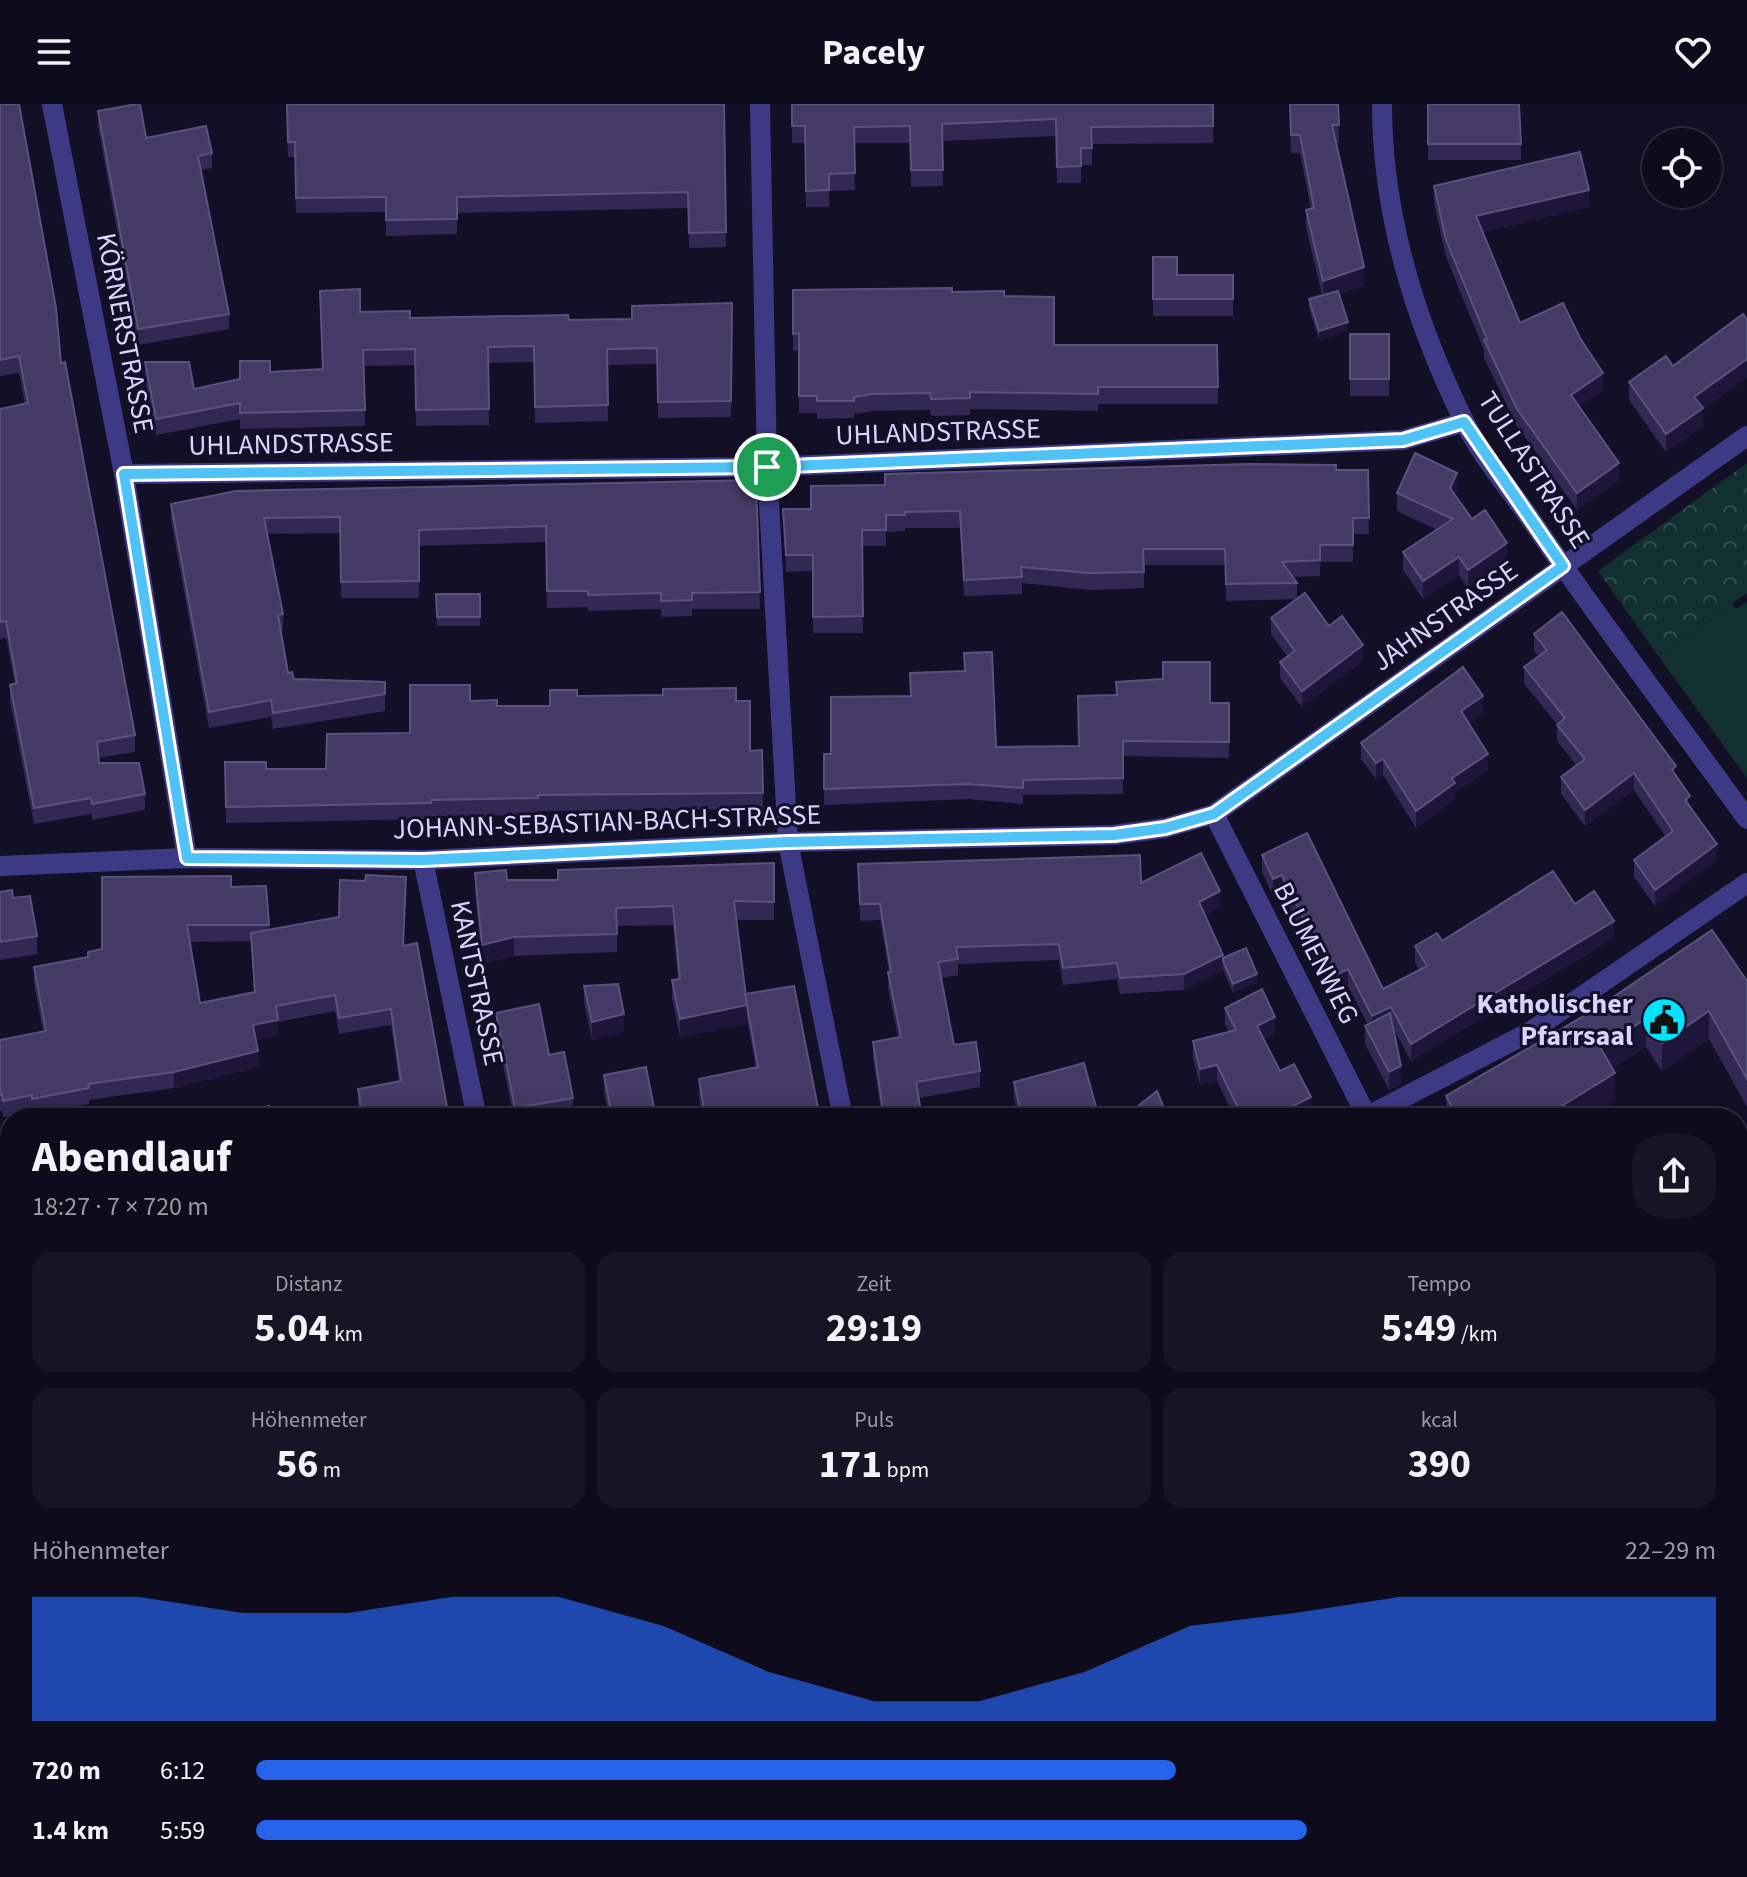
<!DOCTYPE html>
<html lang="de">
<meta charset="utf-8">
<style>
:root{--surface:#0e0b1c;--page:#171425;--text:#f1f3f6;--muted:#9b9ba3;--line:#2e2b3b;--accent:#2563eb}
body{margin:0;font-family:"Source Sans 3",sans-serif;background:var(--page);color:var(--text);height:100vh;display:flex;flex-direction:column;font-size:30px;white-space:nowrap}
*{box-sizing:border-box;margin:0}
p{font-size:26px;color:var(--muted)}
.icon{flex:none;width:44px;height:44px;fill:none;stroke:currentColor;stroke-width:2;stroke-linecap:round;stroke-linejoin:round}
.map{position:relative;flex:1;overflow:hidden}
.details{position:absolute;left:0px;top:1004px;width:1748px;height:770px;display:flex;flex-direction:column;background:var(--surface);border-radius:32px 32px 0 0;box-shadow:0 4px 20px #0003,0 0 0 2px var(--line)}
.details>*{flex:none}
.controls{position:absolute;left:1642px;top:24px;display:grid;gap:16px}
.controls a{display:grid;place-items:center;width:80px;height:80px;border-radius:50%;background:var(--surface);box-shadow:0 4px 20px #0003,0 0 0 2px var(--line);font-size:40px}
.pin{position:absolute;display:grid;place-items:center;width:68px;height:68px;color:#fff;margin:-34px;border:4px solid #fff;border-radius:50%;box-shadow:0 2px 8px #0007}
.round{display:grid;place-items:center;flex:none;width:84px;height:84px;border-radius:32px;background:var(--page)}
.overview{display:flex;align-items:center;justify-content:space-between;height:136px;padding:0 32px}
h1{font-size:44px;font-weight:700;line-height:60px}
.stats{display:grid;grid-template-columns:repeat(3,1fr);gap:12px;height:136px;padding:8px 32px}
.stats div{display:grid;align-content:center;border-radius:20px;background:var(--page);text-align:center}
.stats b{font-size:40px;font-weight:700}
.stats small{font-size:22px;font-weight:400}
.stats p{font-size:22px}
.chart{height:224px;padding:16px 32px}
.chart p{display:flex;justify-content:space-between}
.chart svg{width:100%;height:144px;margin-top:8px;fill:var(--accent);opacity:.7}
ul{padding:0 32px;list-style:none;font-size:26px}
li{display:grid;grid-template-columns:128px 96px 1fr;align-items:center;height:60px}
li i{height:20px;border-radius:10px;background:var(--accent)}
header{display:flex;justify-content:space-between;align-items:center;height:104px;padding:0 32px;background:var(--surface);font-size:36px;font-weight:700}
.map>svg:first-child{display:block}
.green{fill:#12302f}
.forest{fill:url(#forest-crowns)}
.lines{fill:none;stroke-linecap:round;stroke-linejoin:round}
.street{stroke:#3d3a85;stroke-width:20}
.secondary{stroke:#6f6bff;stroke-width:20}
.wall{fill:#312854;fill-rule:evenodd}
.shaded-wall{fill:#1d163a}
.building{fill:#433a66;stroke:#5a527e;stroke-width:2}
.route-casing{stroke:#fff;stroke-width:16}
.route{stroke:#4fc3f7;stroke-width:10}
.labels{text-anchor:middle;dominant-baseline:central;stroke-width:6;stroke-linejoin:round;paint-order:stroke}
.street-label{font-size:28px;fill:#d9d4ff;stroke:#130f26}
.poi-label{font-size:28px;font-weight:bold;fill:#d9d4ff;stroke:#130f26;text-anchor:end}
</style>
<header><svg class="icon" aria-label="menu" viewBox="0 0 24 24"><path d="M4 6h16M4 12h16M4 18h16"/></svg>Pacely<svg class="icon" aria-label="heart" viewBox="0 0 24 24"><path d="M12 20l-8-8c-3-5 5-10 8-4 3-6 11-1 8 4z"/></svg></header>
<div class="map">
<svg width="1747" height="1773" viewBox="0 0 1747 1773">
<defs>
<pattern id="forest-crowns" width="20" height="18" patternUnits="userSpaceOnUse" patternTransform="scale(2)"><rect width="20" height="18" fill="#12302f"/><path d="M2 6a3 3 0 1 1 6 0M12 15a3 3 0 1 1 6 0" fill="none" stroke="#344d4e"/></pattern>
</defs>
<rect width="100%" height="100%" fill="#130f26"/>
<polygon class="green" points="1747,498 1747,674 1659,553 1732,500 1736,505"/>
<g class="forest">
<polygon points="1747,359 1747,489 1659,553 1598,467"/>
<polygon points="0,1586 10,1642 10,1764 33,1764 34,1773 0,1773"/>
</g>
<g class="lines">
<g class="street">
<polyline points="52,0 124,370 187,754"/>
<polyline points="760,0 767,363 788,738 843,1014"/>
<path d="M1382 0C1382 109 1415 217 1463 315 1481 352 1511 386 1534 420 1602 520 1676 617 1747 715"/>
<polyline points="124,370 767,363 1403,336 1464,318"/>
<polyline points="1214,710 1367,1013"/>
<polyline points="423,756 477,1014"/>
<polyline points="0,762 187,754 423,756 788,738 1114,731 1165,724 1214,710 1747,332"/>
<polyline points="1364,1014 1530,928 1747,779"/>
</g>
<g class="secondary">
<polyline points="0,1483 10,1540"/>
<polyline points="1738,1484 1747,1482"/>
<polyline points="53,1764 54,1773"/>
<polyline points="793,1773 818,1764"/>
</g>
</g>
<g class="wall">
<polygon points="0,0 61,259 135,631 135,648 98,654 99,659 145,690 145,706 92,716 91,710 34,720 10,597 10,581 15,580 6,534 0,535 0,305 25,300 19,269 0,272"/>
<polygon points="287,0 724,0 726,143 689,144 688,104 457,109 457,130 386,132 386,108 296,109 295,53 288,53"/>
<polygon points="792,0 1213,0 1213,39 1092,40 1092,61 1081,61 1081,79 1057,79 1056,32 942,37 943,82 911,83 910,39 854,39 855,86 829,87 829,103 806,103 805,39 792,39"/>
<polygon points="1289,0 1338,0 1339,39 1336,39 1364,181 1339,190 1348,227 1319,236 1309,204 1309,195 1322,191 1306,124 1306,106 1311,105 1300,49 1291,49"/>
<polygon points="1428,0 1521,40 1521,56 1428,56"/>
<polygon points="98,7 146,34 212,49 212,64 201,66 229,210 229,225 138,241 98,22"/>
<polygon points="1434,82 1589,103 1482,128 1520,219 1603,286 1579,303 1619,376 1577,406 1517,322 1484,254 1484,246 1446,153 1434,99"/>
<polygon points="1153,153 1177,171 1233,171 1233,212 1153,212"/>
<polygon points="793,186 952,188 1004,192 1054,241 1217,241 1218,300 1098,300 1098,307 970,305 970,311 931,312 930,306 872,307 854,310 854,314 817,315 817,309 799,309 799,246 793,247"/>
<polygon points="320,187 360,208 410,214 569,216 632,215 732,199 731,313 658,314 657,260 607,261 608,317 535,319 534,258 488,259 489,321 416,322 415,261 364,262 365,322 240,325 240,315 156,331 145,274 145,258 194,285 270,268 322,265"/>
<polygon points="1747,216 1747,273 1703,305 1703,322 1666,348 1629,296 1629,278 1673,262"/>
<rect x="1350" y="230" width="39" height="62"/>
<polygon points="1336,366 1368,366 1369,430 1353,430 1353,458 1320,458 1320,472 1294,473 1297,479 1297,494 1329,522 1363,557 1302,603 1280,574 1280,558 1287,552 1271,530 1271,514 1296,495 1226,497 1225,461 1144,461 1144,484 1089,486 1022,479 1022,490 964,492 960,424 905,424 905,427 886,428 886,442 862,442 863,529 813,529 813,467 786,468 783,405 811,405 885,381"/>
<polygon points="756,376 760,505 692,505 692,512 661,513 661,505 588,507 588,503 547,504 546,438 419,442 419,494 341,494 340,429 267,430 283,510 283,527 281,527 288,569 294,575 385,590 385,607 273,625 271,613 209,624 171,416 171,400"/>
<polygon points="1457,387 1455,391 1472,415 1507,457 1468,484 1459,471 1423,495 1403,466 1403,448 1437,426 1397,407 1397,389"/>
<polygon points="436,490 480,490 480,522 437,522"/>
<polygon points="1534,530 1676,672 1717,756 1655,802 1634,773 1634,756 1666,733 1634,686 1585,722 1561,690 1561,673 1577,662 1557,637 1557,620 1524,580 1524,563 1538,552 1534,547"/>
<polygon points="964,549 996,643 1079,642 1116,591 1116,578 1210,599 1229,599 1229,654 1123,652 1123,690 1023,691 1023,700 968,695 824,701 824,650 831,650 910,592 964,567"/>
<polygon points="577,592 736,597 750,647 762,646 763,705 538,707 538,711 431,712 431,715 226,719 225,658 266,665 326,665 410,629 470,597 497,602 550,602"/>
<polygon points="1483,608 1468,619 1488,666 1455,688 1455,695 1416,724 1383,671 1376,675 1361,655 1361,639"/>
<polygon points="1307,729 1383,885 1419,866 1415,858 1415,842 1442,837 1575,800 1614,834 1411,957 1393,924 1401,980 1389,986 1365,940 1365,922 1368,921 1348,882 1332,890 1282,788 1273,792 1262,768 1262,751"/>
<polygon points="774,759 774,816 736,816 745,890 820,1014 701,1007 699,992 699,975 756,964 747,915 747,920 680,933 672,894 672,876 678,875 673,821 617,822 617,848 514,852 482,860 475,788 475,769 507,776 558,776"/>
<polygon points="858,760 1141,779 1220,803 1205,811 1223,854 1257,879 1233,889 1223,866 1184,886 1120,890 1117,875 1063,881 1059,856 958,860 958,871 941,874 954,941 980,967 980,983 919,994 922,1014 882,1014 873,954 873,938 898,933 888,884 889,868 880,816 860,817"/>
<path d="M266 782 269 826 339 813 406 789 403 841 449 1014H360L358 1001V985L399 978 391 921 339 930 335 907 278 918V932L256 936 258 963 174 984 89 996V1000L32 1011V1008L3 1013 2 1006 0 1007V936L43 928 34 879V863L88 853 102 845 231 783ZM251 837 254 888 200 899 190 838Z"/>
<polygon points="0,788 13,794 37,832 37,850 0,856"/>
<polygon points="1747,877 1747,1003 1709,935 1662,967 1646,943 1612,964 1615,997 1588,1014 1446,1014 1446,992"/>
<polygon points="584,882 624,928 592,936 584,899"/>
<polygon points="1225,904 1275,929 1264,935 1280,967 1311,1009 1301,1014 1235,1014 1217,977 1200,981 1193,954 1193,937 1229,928 1225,920"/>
<polygon points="496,909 549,951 573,994 573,1012 561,1014 514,1014 496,927"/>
<polygon points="604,971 656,1014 609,1014 604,988"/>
<polygon points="1014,978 1099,1014 1018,1014 1014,994"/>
<polygon points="10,1054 10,1162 6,1163 0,1134 0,1056"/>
<polygon points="951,1764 1093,1764 1095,1773 1006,1773 1004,1768 990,1773 954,1773"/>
</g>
<g class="shaded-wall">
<polygon points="1589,86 1589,103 1476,129 1476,112"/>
<polygon points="1364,163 1364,181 1323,195 1323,177"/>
<polygon points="1348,218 1348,227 1319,236 1319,227"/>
<polygon points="1747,255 1747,273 1703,305 1703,322 1666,348 1666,330 1694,293"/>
<polygon points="1603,269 1603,286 1571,309 1571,291"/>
<polygon points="1619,359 1619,376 1577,406 1577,389"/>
<polygon points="1457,369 1457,387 1450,402 1450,384"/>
<polygon points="1507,439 1507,457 1468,484 1468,466"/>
<polygon points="1459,453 1459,471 1423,495 1423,477"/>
<polygon points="1363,541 1363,557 1302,603 1302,587"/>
<polygon points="1483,592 1483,608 1461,623 1461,607"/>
<polygon points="1488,650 1488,666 1455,688 1455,695 1416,724 1416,707 1452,674"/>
<polygon points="1383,655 1383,671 1376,675 1376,659"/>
<polygon points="1634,669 1634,686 1585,722 1585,706"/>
<polygon points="1717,740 1717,756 1655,802 1655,786"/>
<polygon points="1282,771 1282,788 1273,792 1273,775"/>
<polygon points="1220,787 1220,803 1199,814 1199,798"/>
<polygon points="1614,817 1614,834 1411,957 1411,940"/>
<polygon points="514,833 514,852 482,860 482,841"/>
<polygon points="1223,851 1223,867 1184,886 1184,870"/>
<polygon points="1348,865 1348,882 1332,890 1332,873"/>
<polygon points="1257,870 1257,879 1233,889 1233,880"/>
<polygon points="747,901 747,920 680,933 680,915"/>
<polygon points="1391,903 1391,920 1372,929 1372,912"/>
<polygon points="1709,907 1709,935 1662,967 1662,939"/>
<polygon points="624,910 624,928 592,936 592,918"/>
<polygon points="1275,913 1275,929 1257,938 1257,922"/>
<polygon points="1646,915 1646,943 1600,971 1600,943"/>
<polygon points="278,916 278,932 253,937 253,921"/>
<polygon points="258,947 258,963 174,984 174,968"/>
<polygon points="1217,961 1217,977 1200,981 1200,965"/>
<polygon points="1401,962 1401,980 1389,986 1389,968"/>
<polygon points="1615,969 1615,997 1588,1014 1552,1014 1552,1008"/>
<polygon points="1311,993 1311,1009 1301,1014 1269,1014"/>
<polygon points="1747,1428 1747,1444 1738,1446 1738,1430"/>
<polygon points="1747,1547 1747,1562 1738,1564 1738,1550"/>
<polygon points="968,1764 1004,1764 1004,1768 990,1773 959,1773 959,1768"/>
<polygon points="1024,1764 1041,1764 1041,1773 1010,1773 1010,1769"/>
<polygon points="1164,1764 1196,1764 1164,1773 1148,1773 1148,1768"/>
</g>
<g class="building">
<polygon points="0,0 19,0 56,204 61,259 65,258 135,631 97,638 99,659 139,659 145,690 92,700 91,694 34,704 10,581 17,579 6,517 0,518 0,305 28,299 19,252 0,256"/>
<polygon points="137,0 140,0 146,34 206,22 212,49 198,52 229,210 138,225 98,7"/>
<polygon points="287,0 724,0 726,128 689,129 688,88 457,93 457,115 386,116 386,93 296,94 295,38 288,38"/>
<polygon points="792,0 1213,0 1213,22 1091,23 1092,44 1081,44 1081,62 1057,63 1056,15 942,20 943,66 911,66 910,22 854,23 855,69 829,70 829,86 806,87 805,22 792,22"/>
<polygon points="1290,0 1338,0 1339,21 1332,21 1364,163 1323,177 1306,106 1314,104 1300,31 1291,31"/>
<polygon points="1428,0 1519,0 1521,40 1428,40"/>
<polygon points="1580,48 1589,86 1476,112 1520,219 1563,199 1580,234 1603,269 1571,291 1619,359 1577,389 1517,305 1484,236 1487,235 1446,136 1434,82"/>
<polygon points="1153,153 1177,153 1177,171 1233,171 1233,195 1153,195"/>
<polygon points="952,184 952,188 1004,187 1004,192 1054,193 1054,241 1217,241 1218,283 1098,283 1098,290 970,288 970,294 931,295 930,289 872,290 854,293 854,297 817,297 817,292 799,292 799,229 793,230 793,186"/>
<polygon points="360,185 360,208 410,207 410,214 568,211 569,216 632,215 632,202 732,199 731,297 658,298 657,244 607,245 608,301 535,303 534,242 488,243 489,305 416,306 415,245 363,246 365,306 240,309 240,299 156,315 145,258 189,258 194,285 240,275 240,257 270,257 270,268 323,265 320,187"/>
<polygon points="1338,187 1348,218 1319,227 1309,195"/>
<polygon points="1743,210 1747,216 1747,255 1694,293 1703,304 1666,330 1629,278 1666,252 1673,262"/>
<rect x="1350" y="230" width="39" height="45"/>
<polygon points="1415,349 1457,369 1450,384 1472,415 1485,406 1507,439 1468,466 1459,453 1423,477 1403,448 1453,415 1397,389"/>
<polygon points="1251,360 1336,361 1336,366 1368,366 1369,414 1353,414 1353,441 1320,441 1320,456 1282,458 1297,479 1226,480 1225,445 1143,445 1144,468 1089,469 1021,463 1022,473 964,476 960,407 905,408 905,411 886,411 886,426 862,426 863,512 813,513 813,451 786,451 783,405 811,405 811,382 885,381 885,370"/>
<polygon points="756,376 760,488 692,489 692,496 661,497 661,489 588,491 588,487 547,487 546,422 419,426 419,477 341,478 340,413 264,414 283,510 278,511 288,569 292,568 294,575 385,578 385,590 273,609 271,596 209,608 171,400 236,387"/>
<polygon points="1305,489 1329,522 1342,512 1363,541 1302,587 1280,558 1295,547 1271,514"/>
<polygon points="436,490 480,490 480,513 437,513"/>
<polygon points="1562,508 1676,662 1672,666 1690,692 1685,696 1717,740 1655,786 1634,756 1673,727 1634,669 1585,706 1561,673 1585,655 1557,621 1565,614 1524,563 1547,546 1534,530"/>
<polygon points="992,548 996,643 1079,642 1078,592 1117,591 1116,578 1163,575 1163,558 1210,558 1210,599 1229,599 1229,638 1123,637 1123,674 1023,676 1023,684 968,680 824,685 824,650 831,650 831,593 911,592 910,569 965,567 964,549"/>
<polygon points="1463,563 1483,592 1461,607 1488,650 1452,674 1455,679 1416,707 1383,655 1376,659 1361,639"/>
<polygon points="410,581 470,581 470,597 497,596 497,602 550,602 550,586 577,586 577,592 663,591 663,585 736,584 736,597 750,597 750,647 762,646 763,689 538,691 538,694 431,696 431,699 226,703 225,658 266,658 266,665 326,665 327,630 410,629"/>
<polygon points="1307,729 1383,885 1427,862 1415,842 1437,829 1442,837 1553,767 1575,800 1594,787 1614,817 1411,940 1391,903 1372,912 1348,865 1332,873 1282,771 1273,775 1262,751"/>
<polygon points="1201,749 1220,787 1199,798 1223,851 1184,870 1120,874 1117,859 1063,864 1059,840 956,843 958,855 938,858 954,941 976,938 980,967 916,978 922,1014 884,1014 873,938 901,933 888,868 891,868 880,800 860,800 858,760 1140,751 1141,779"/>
<polygon points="774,759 774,798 734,797 747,901 680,915 672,876 680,875 673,802 616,804 617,830 514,833 482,841 475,769 506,766 507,776 558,776 558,766"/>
<polygon points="366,771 406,773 403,842 417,839 449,1014 363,1014 358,985 401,977 391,905 339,914 335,891 276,902 278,916 253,921 258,947 174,968 88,980 89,984 32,995 32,991 3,997 2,990 0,991 0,936 46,927 34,863 88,853 88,848 102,845 102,773 231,772 231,783 266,782 269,821 187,821 200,899 255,888 251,829 339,813 340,776 365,777"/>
<polygon points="12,786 13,794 30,792 37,832 0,838 0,788"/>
<polygon points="1712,826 1747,877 1747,975 1709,907 1662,939 1646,915 1600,943 1615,969 1552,1008 1555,1014 1458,1014 1446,992 1594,906"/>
<polygon points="1246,844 1257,870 1233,880 1223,857 1223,854"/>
<polygon points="618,880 624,910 592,918 584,882"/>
<polygon points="794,882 820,1014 667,1014 704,1006 699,975 758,963 745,890"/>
<polygon points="1262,885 1275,913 1257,922 1280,967 1294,960 1311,993 1269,1014 1243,1014 1217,961 1200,965 1193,937 1236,926 1225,904"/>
<polygon points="539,900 549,951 564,948 573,994 515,1004 496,909"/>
<polygon points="1390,909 1401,962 1389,968 1365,922"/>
<polygon points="1084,959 1099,1014 1022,1014 1014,978"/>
<polygon points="646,963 656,1014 612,1014 604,971"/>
<polygon points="1157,987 1168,1014 1123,1014"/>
<polygon points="269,1002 271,1014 186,1014 211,1009 212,1013"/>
<polygon points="10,1054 10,1146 6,1146 0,1117 0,1056"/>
<polygon points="1747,1373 1747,1428 1738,1430 1738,1375"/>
<polygon points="1747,1511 1747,1547 1738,1550 1738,1513"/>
<polygon points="118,1764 150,1764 152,1773 114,1773 114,1771 119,1769"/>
<polygon points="323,1764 374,1764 377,1773 326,1773"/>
<polygon points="412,1764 486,1764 489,1773 385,1773"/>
<polygon points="582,1764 685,1764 687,1769 679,1773 552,1773"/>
<polygon points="917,1764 935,1764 939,1773 894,1773"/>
<polygon points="1008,1764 1024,1764 1010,1769"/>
<polygon points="1040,1764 1093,1764 1095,1773 1040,1773"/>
<polygon points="1147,1764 1164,1764 1148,1768"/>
</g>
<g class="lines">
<g class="route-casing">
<polygon id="route" points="1464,318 1563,462 1214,710 1165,724 1114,731 788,738 423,756 187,754 124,370 767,363 1403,336"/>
</g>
<use href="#route" class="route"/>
</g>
<defs>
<g id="civic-disc" transform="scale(2.3)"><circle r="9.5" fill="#00e5ff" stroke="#130f26"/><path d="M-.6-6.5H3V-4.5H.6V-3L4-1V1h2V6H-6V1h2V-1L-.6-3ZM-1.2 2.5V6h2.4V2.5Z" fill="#111"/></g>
</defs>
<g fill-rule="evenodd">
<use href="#civic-disc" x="1664" y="916"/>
</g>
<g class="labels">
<g class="street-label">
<text transform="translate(125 229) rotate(79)">KÖRNERSTRASSE</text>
<text transform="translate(938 328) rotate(-2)">UHLANDSTRASSE</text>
<text transform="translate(291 340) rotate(-1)">UHLANDSTRASSE</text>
<text transform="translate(1534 366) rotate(57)">TULLASTRASSE</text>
<text transform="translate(1445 512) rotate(-35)">JAHNSTRASSE</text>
<text transform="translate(607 718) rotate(-2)">JOHANN-SEBASTIAN-BACH-STRASSE</text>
<text transform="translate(1316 849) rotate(63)">BLUMENWEG</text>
<text transform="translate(477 879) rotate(78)">KANTSTRASSE</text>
</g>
<g class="poi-label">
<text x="1633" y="900">Katholischer<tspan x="1633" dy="32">Pfarrsaal</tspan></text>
</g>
</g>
</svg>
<div class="controls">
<a><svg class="icon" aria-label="locate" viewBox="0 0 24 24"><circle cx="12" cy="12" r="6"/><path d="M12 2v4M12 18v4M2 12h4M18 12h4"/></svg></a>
</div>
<div class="pin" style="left:767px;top:363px;background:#1e9e55"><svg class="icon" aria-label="arrive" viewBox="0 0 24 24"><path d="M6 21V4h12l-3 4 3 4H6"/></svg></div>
<section class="details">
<div class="overview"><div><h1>Abendlauf</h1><p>18:27 · 7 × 720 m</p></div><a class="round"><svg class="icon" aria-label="share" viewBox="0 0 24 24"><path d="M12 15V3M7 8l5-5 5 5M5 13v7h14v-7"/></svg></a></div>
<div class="stats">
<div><p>Distanz</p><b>5.04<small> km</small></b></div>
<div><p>Zeit</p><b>29:19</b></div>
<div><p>Tempo</p><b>5:49<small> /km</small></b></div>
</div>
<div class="stats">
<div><p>Höhenmeter</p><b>56<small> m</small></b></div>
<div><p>Puls</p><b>171<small> bpm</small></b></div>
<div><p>kcal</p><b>390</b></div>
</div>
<div class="chart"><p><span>Höhenmeter</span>22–29 m</p>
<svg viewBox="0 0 160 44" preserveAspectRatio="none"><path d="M0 44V6L10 6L20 11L30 11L40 6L50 6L60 15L70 29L80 38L90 38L100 29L110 15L120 11L130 6L140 6L150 6L160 6V44z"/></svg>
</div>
<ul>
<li><b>720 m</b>6:12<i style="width:63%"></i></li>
<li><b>1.4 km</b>5:59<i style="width:72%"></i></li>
</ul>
</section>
</div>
